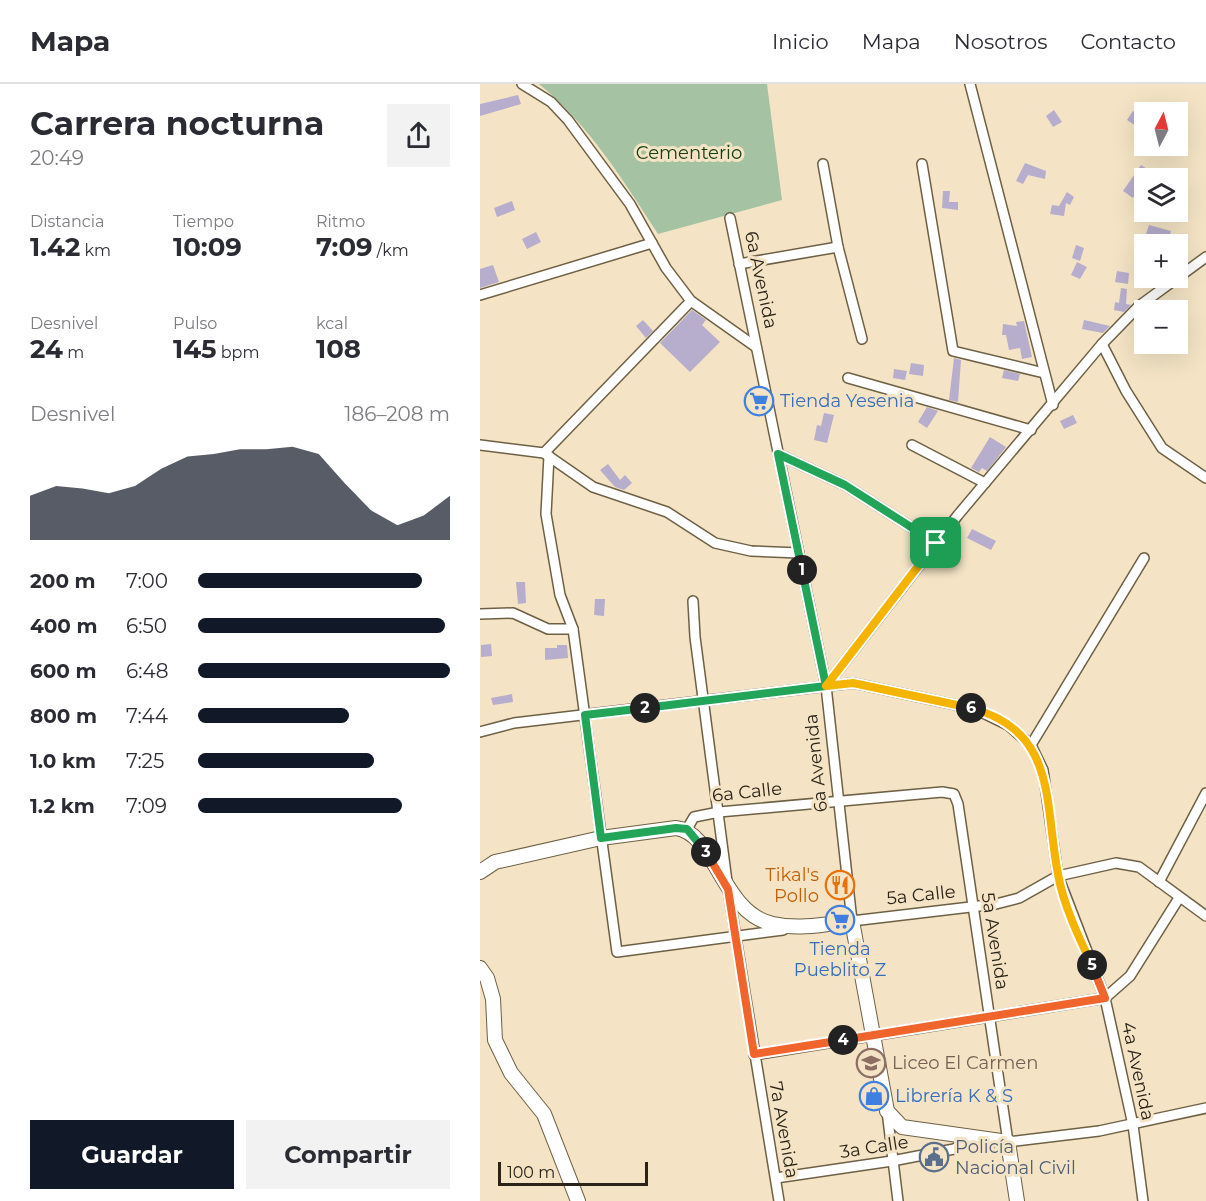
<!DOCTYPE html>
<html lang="es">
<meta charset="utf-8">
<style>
:root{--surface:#fff;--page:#f2f2f3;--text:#2b2b33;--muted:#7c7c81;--line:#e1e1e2;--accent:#111827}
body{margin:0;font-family:Montserrat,sans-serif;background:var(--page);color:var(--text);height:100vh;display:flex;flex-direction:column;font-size:22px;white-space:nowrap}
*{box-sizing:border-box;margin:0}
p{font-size:20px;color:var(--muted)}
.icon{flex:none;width:33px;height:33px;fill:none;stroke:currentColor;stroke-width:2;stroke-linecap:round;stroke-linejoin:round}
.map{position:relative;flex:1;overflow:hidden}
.details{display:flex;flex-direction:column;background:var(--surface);width:480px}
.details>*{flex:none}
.needle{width:39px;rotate:7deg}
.fabs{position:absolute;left:654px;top:18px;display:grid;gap:12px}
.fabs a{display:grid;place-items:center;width:54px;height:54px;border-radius:0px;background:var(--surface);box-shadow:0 6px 24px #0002;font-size:30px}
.scale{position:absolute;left:18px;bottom:15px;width:150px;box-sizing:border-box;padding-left:6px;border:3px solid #292318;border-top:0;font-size:16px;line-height:21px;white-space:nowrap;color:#292318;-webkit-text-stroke:4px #f4e4c5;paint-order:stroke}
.pin{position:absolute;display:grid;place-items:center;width:51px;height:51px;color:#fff;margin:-26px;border-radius:12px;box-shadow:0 3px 9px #0006}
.km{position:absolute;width:30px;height:30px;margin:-15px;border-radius:50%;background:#222;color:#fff;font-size:16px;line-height:30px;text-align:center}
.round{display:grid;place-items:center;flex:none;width:63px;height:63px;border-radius:0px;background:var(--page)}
.head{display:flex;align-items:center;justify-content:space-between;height:102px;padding:0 30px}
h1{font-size:33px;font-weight:700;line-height:45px}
.figures{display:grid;grid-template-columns:repeat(3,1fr);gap:9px;height:102px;padding:6px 30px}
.figures div{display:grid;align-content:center}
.figures b{font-size:26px;font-weight:700}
.figures small{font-size:16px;font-weight:400}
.figures p{font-size:16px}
.chart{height:168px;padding:12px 30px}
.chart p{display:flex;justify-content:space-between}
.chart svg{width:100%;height:108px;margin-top:6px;fill:var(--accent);opacity:.7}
.primary-button{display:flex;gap:12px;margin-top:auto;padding:12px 30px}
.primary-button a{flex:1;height:69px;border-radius:0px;background:var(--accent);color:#fff;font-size:24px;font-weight:700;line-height:69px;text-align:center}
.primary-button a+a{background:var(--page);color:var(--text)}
ul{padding:0 30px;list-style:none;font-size:20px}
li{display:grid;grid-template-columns:96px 72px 1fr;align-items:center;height:45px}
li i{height:15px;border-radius:8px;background:var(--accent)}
header{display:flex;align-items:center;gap:36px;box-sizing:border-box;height:84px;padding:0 30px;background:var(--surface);border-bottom:2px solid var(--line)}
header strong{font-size:28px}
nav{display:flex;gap:33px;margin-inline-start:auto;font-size:21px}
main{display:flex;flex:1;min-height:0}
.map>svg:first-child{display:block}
.green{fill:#a5c2a3}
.building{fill:#b7adcc}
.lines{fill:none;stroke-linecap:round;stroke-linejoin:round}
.street-casing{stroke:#6e6044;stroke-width:12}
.secondary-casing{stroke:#6e6044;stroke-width:16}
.street{stroke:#fff;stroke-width:9}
.secondary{stroke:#fff;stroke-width:14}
.split-1-casing{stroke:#fff;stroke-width:12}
.split-2-casing{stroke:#fff;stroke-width:12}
.split-3-casing{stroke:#fff;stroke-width:12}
.split-4-casing{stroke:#fff;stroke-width:12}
.split-5-casing{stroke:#fff;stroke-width:12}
.split-6-casing{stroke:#fff;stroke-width:12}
.split-7-casing{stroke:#fff;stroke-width:12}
.split-1{stroke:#22a559;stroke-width:8}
.split-2{stroke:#22a559;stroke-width:8}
.split-3{stroke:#22a559;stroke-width:8}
.split-4{stroke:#f0652b;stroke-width:8}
.split-5{stroke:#f0652b;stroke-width:8}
.split-6{stroke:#f5b400;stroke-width:8}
.split-7{stroke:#f5b400;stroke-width:8}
.labels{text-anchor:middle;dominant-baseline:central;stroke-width:6;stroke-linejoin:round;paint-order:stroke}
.park-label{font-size:18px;fill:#144014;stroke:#f4e4c5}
.street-label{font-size:18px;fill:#292318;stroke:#f4e4c5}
.shop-label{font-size:18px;fill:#366cbe;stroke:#f4e4c5;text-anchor:start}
.food-label{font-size:18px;fill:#c56008;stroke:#f4e4c5;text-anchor:end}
.education-label{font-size:18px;fill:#785e54;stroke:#f4e4c5;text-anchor:start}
.service-label{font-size:18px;fill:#4e5e75;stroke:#f4e4c5;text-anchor:start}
</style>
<header>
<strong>Mapa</strong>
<nav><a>Inicio</a><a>Mapa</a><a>Nosotros</a><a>Contacto</a></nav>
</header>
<main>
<section class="details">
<div class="head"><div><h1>Carrera nocturna</h1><p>20:49</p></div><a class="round"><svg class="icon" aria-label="share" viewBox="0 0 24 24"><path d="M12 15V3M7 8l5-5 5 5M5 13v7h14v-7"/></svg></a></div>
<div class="figures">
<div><p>Distancia</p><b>1.42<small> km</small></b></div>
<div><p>Tiempo</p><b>10:09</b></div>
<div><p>Ritmo</p><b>7:09<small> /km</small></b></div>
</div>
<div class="figures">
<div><p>Desnivel</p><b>24<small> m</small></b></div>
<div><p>Pulso</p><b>145<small> bpm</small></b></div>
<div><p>kcal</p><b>108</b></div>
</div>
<div class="chart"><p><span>Desnivel</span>186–208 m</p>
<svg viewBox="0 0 160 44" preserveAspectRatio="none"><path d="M0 44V26L10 22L20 23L30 25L40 22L50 15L60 10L70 9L80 7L90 7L100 6L110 9L120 21L130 32L140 38L150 34L160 26V44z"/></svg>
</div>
<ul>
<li><b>200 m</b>7:00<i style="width:89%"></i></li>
<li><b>400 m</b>6:50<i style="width:98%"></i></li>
<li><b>600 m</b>6:48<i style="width:100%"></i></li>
<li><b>800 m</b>7:44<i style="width:60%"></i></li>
<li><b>1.0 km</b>7:25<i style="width:70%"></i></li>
<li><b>1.2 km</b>7:09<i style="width:81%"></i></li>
</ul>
<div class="primary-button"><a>Guardar</a><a>Compartir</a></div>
</section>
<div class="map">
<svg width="726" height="1117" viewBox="0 0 726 1117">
<rect width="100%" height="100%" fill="#f4e4c5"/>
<path class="green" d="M59 0H287L302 116 178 150C143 96 109 41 59 0Z"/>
<g class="building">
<polygon points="38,11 41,20 0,32 0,20"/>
<polygon points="574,26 582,38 573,43 566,32"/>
<polygon points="653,27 664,34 659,44 647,36"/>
<polygon points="545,79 566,87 565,95 548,91 543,100 536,97"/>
<polygon points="661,81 670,87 653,114 643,107"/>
<polygon points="463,107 470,107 469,118 478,118 478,126 462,124"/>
<polygon points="587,108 594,113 590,121 586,119 584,132 570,130 572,121 579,122"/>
<polygon points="32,117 35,126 17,133 14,124"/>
<polygon points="669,141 691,147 689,154 677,151 672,160 664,156"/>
<polygon points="56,148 61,158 47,165 42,155"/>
<polygon points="596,161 604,164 600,177 592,174"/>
<polygon points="597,178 607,183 600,195 591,191"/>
<polygon points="13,181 19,198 0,204 0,185"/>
<polygon points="637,187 649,189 648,200 635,198"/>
<polygon points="641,204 647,205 646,220 651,221 644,228 634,226 635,218 639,219"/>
<polygon points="212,226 226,236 222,241 240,258 210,288 180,259"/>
<polygon points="163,236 173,247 166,254 156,242"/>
<polygon points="604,236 630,242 623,249 602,245"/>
<polygon points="544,237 552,273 542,275 540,264 529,266 526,251 522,251 523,240 537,242 536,238"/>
<polygon points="474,274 481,276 478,318 469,316"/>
<polygon points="431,279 444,281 443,292 429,290"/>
<polygon points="414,285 427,287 425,296 413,294"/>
<polygon points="524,286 540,290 538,297 522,294"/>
<polygon points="319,310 334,312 333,322 318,319"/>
<polygon points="447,323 458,327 447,344 438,338"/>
<polygon points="344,329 354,331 347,359 334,356 337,341 341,342"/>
<polygon points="593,331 597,339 584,345 580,337"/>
<polygon points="510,353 526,363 507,387 502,384 499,388 491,384"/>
<polygon points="128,380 140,396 145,391 152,399 144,406 135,403 120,386"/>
<polygon points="492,445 516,457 511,466 487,454"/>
<polygon points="36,498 45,498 46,519 38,520"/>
<polygon points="115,515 125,515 124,532 114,531"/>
<polygon points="11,560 12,572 1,573 1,561"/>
<polygon points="77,561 87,561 88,574 65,576 65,564 77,564"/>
<polygon points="32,610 33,618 13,621 11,614"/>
</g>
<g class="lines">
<g class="street-casing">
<g id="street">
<polyline points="42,0 71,18 88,36 150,120 186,184 211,217 276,263"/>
<polyline points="490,0 573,321"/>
<polyline points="343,80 358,163"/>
<polyline points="442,80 473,267 564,289"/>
<polyline points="250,134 346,602 372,837 516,820 539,814 578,792 636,779 659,783 726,832"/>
<polyline points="259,180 358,163 382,255"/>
<polyline points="0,211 172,159"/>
<polyline points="622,260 646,307 682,364 726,394"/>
<polyline points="368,294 551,346"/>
<polyline points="0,361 64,369 113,403 187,428 235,459 271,467 319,469"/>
<polyline points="432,361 505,399"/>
<polyline points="64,369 211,217"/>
<polyline points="298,370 365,401 456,459"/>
<polyline points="69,372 66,430 80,511 93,545 137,868 303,846"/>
<polyline points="213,517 215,553 248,805 299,1117"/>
<polyline points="0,530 33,529 68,545 93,545"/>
<polyline points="346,602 478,431 622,260 659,222 726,173"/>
<polyline points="0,648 34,639 373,599 495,625 528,641 551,661 563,686 578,792 625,914 653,1041 663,1117"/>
<polyline points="551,661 664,474"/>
<polyline points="207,745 214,733 239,728 462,708 474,710 478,720 528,1058 619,1047 726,1024"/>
<polyline points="679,798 726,709"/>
<polyline points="274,971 625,914 650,892 699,814"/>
<polyline points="407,1027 418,1117"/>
<polyline points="296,1094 412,1077 474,1065 493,1053"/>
</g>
</g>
<g class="secondary-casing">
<g id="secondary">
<path d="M0 788 15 778 121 754 196 744C236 749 241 829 293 840 319 846 347 840 372 837L407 1027 422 1043 528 1058 537 1117"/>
<polyline points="0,884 7,894 13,915 15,956 31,989 64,1030 98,1117"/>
</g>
</g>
<use href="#street" class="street"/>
<use href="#secondary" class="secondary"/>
</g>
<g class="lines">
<g class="split-1-casing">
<polyline id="split-1" points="322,486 298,370 365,401 456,459"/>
</g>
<g class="split-2-casing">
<polyline id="split-2" points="165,624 346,602 322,486"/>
</g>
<g class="split-3-casing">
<polyline id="split-3" points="165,624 105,631 121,754 196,744 207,745 226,768"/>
</g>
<g class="split-4-casing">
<polyline id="split-4" points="226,768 248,805 274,970 363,956"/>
</g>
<g class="split-5-casing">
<polyline id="split-5" points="363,956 625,914 612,881"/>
</g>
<g class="split-6-casing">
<path id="split-6" d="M491 624C578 647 564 720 578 790 583 820 599 854 612 881"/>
</g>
<g class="split-7-casing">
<polyline id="split-7" points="456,459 346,602 373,599 491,624"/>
</g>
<use href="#split-1" class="split-1"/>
<use href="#split-2" class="split-2"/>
<use href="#split-3" class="split-3"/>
<use href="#split-4" class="split-4"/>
<use href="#split-5" class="split-5"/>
<use href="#split-6" class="split-6"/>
<use href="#split-7" class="split-7"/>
</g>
<defs>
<g id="supermarket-ring" transform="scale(1.5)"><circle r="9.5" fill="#f4e4c5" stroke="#3f7fe0" stroke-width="1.5"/><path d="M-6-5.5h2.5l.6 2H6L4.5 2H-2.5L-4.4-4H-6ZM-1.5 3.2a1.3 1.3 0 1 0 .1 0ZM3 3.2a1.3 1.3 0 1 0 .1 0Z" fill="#3f7fe0"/></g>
<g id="restaurant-ring" transform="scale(1.5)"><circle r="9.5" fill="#f4e4c5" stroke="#e8710a" stroke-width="1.5"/><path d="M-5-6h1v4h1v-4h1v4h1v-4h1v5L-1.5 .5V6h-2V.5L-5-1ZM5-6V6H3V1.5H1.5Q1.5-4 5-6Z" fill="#e8710a"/></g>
<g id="school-ring" transform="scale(1.5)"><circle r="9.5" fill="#f4e4c5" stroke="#8d6e63" stroke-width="1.5"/><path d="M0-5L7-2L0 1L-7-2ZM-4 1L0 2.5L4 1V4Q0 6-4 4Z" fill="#8d6e63"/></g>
<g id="shop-ring" transform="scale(1.5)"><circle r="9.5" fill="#f4e4c5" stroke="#3f7fe0" stroke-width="1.5"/><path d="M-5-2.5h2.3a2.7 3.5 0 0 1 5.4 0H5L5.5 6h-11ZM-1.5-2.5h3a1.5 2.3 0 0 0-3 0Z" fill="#3f7fe0"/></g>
<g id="civic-ring" transform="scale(1.5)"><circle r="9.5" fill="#f4e4c5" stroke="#5c6f8a" stroke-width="1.5"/><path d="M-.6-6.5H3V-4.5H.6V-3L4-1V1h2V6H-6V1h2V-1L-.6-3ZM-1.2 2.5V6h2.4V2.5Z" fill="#5c6f8a"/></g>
</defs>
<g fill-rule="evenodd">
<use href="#supermarket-ring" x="279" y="317"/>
<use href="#restaurant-ring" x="360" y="801"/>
<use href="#supermarket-ring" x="360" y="836"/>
<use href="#school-ring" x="391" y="979"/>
<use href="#shop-ring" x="394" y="1012"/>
<use href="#civic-ring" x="454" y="1073"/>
</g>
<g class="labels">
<g class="park-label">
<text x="209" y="69">Cementerio</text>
</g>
<g class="street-label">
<text transform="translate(281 196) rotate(78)">6a Avenida</text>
<text transform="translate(336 679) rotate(-96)">6a Avenida</text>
<text transform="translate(267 708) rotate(-6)">6a Calle</text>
<text transform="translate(441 811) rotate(-6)">5a Calle</text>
<text transform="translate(515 857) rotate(81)">5a Avenida</text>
<text transform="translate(658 987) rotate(78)">4a Avenida</text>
<text transform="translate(304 1046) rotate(80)">7a Avenida</text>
<text transform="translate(394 1063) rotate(-9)">3a Calle</text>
</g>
<g class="shop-label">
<text x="300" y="317">Tienda Yesenia</text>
<text x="360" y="865" text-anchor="middle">Tienda<tspan x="360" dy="21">Pueblito Z</tspan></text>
<text x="415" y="1012">Librería K &amp; S</text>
</g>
<g class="food-label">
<text x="339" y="791">Tikal's<tspan x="339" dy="21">Pollo</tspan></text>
</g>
<g class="education-label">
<text x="412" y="979">Liceo El Carmen</text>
</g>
<g class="service-label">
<text x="475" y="1063">Policía<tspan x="475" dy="21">Nacional Civil</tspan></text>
</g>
</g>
</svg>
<div class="fabs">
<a><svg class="needle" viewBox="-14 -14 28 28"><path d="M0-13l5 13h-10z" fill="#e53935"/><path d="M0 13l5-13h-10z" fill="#7c7c81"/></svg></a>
<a><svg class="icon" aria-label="layers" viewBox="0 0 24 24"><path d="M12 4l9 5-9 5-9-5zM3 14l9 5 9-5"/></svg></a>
<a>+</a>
<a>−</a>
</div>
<div class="scale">100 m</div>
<div class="pin" style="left:456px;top:459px;background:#1e9e55"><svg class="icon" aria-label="arrive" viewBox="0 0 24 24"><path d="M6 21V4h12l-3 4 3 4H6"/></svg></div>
<b class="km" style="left:322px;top:486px">1</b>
<b class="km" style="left:165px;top:624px">2</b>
<b class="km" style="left:226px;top:768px">3</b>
<b class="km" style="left:363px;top:956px">4</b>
<b class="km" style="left:612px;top:881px">5</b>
<b class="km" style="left:491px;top:624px">6</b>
</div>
</main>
